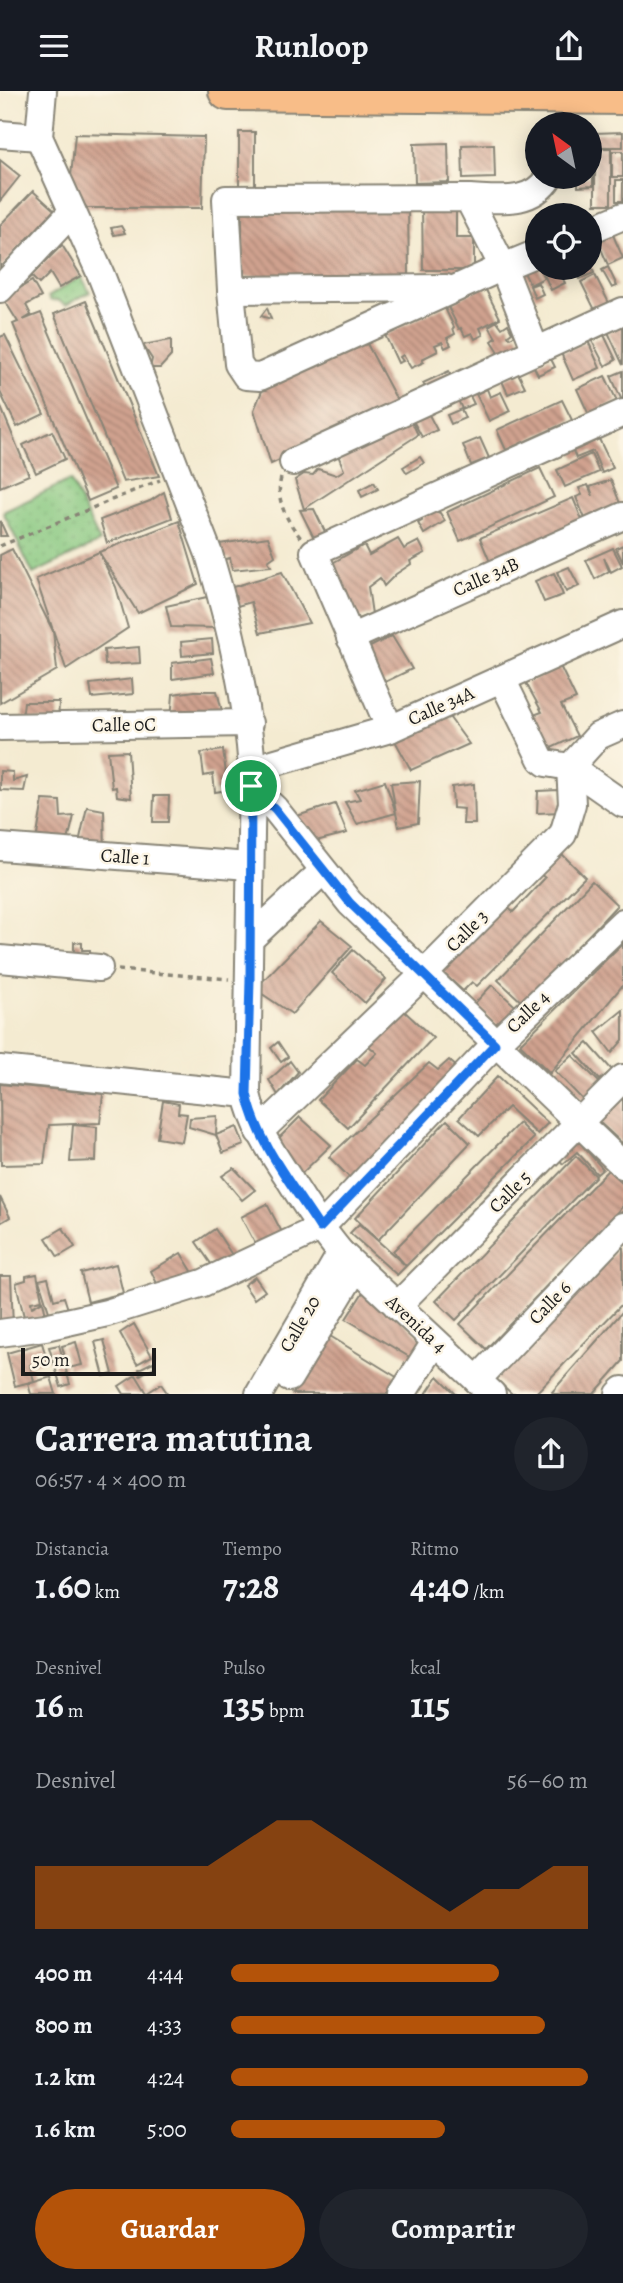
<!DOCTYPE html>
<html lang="es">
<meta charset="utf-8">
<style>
:root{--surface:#171b24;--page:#20242c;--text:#f1f3f6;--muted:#9ea1a6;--accent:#b45309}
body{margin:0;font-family:Alegreya,serif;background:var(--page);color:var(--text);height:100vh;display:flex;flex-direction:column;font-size:26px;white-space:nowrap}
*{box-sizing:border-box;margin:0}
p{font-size:23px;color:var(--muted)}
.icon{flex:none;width:38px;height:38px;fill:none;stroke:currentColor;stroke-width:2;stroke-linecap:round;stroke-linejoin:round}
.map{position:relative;height:1303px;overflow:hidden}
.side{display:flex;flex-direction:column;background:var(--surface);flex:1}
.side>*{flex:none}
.needle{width:46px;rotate:327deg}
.buttons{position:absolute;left:525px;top:21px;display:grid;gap:14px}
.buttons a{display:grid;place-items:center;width:77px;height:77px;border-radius:50%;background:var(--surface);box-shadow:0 4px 18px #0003;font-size:35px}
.scale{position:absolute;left:21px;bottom:18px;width:135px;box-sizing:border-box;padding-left:7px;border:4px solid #1c1c1c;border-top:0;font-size:19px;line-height:24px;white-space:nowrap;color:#1c1c1c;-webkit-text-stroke:5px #fcf5e5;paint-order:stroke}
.pin{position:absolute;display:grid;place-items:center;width:60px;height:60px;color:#fff;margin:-30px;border:4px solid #fff;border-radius:50%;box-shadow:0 2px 7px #0007}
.round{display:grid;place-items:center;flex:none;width:74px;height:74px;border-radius:37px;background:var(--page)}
.summary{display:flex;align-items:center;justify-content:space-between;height:119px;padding:0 35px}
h1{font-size:38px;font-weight:600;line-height:52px}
.figures{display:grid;grid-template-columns:repeat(3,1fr);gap:10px;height:119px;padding:7px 35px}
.figures div{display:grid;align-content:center}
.figures b{font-size:35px;font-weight:600}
.figures small{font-size:19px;font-weight:400}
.figures p{font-size:19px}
.chart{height:196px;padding:14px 35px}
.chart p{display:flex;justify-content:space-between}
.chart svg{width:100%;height:126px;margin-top:7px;fill:var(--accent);opacity:.7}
.cta{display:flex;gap:14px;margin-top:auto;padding:14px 35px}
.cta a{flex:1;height:80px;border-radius:42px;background:var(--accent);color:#fff;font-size:28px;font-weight:600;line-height:80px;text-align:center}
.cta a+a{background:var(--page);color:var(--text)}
ul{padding:0 35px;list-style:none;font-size:23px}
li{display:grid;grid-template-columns:112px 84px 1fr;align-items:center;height:52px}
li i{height:18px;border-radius:9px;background:var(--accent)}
header{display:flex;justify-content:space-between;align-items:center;height:91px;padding:0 35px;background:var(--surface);font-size:32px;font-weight:600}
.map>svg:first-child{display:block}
.grass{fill:url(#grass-dots);stroke:#52724e;stroke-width:2}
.building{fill:url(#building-back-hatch)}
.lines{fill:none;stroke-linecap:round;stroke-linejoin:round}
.minor-casing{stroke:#888476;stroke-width:30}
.highway-casing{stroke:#888476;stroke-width:42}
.path{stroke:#888476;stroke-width:3.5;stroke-dasharray:5 5;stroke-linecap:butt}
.minor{stroke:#fff;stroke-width:26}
.highway{stroke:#f8bd88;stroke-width:38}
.route-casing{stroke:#fff;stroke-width:14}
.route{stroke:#1a73e8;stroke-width:9}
.labels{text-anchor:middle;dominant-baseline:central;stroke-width:5;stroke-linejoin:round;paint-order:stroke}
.street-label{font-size:19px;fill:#1c1c1c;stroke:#fcf5e5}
</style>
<header><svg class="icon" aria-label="menu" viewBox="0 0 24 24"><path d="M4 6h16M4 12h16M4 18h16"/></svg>Runloop<svg class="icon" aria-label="share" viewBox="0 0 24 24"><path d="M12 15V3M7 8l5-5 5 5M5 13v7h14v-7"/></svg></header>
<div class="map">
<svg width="623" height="1303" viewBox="0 0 623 1303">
<defs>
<pattern id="grass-dots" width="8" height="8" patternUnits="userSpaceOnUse" patternTransform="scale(1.75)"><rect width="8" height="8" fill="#87c880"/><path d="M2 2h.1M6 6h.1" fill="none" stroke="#74ab6e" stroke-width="1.8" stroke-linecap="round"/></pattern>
<pattern id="building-back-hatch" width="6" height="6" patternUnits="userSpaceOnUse" patternTransform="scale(1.75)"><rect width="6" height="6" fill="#d0a28f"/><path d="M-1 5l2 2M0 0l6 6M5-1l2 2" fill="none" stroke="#a88374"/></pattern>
</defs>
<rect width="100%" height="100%" fill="#fcf5e5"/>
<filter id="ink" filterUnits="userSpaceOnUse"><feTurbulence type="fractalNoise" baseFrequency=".0143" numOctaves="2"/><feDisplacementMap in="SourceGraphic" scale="14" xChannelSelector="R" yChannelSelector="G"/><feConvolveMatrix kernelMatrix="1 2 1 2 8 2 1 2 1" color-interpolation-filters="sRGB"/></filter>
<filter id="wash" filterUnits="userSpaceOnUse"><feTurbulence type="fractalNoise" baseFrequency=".00686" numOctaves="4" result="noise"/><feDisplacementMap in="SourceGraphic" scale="28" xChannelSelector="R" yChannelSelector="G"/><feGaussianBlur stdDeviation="1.57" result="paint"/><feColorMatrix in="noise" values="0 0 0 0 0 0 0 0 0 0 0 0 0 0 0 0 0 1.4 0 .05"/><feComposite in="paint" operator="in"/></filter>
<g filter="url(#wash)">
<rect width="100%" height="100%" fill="#f4ebd1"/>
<g class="grass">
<polygon points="81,185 90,201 66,214 57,209 51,210 48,206"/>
<polygon points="70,389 100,451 33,483 3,421"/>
</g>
<g id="blocks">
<g class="building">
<rect x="239" y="41" width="16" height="53"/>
<polygon points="623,41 623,56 595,56 594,42"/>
<polygon points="75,43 204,46 202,117 87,117 70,96"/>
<polygon points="590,49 593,49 593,95 578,96 578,86 590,86"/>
<polygon points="448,52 449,91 415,92 414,53"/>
<polygon points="494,53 495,87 463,88 462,54"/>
<rect x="595" y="57" width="16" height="56"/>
<rect x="612" y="60" width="11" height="26"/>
<polygon points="0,69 20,85 0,110"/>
<rect x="616" y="89" width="7" height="21"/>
<polygon points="33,100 54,119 0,178 0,134"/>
<polygon points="408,115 409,184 242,186 242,117"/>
<polygon points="422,115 456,115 456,147 474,147 474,179 423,179"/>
<polygon points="121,135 125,142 114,144 111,137"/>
<polygon points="610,137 623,167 608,174 595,144"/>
<polygon points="62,154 81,185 59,197 50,182 39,193 31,185"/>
<polygon points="590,171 594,182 579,188 574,177 590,177"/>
<polygon points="537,172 537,177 539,177 544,187 530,194 521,175"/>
<polygon points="608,176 617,195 612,197 602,179"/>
<polygon points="541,177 558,177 565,192 551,199"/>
<polygon points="595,184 611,216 597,223 581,191"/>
<polygon points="32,190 41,206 26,214 31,224 23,229 41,222 116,398 88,410 13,233 18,231 3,207"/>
<polygon points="538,192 543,203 535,207 530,195"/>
<polygon points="484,195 500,227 480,237 483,244 475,248 472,242 465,245 461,237 459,238 447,214"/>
<polygon points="86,210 159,385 123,391 54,223"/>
<polygon points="444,215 454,236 453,237 455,243 447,247 451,254 445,257 442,251 435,254 438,260 422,268 424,271 411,277 403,264 400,266 403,270 398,272 385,244"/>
<polygon points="267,217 271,228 261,225"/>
<polygon points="497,230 502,237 508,233 512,241 508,244 510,247 517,243 522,251 501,264 492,250 496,247 489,235"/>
<polygon points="623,234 623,274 608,241"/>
<polygon points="5,244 44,323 17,336 0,301 0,246"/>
<polygon points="604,244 616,269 605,275 592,250"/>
<polygon points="171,249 171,265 160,277 150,277 152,268 143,254"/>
<polygon points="365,249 399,313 271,373 254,319 267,288"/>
<polygon points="588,250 600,277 573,289 561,262"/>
<polygon points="550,266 555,276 538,284 533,274"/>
<polygon points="449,280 454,289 428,302 423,292"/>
<polygon points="623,280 623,312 611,285"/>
<polygon points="518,282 525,296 508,303 502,290"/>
<polygon points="605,285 617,310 589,324 577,298"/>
<polygon points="487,298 490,306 501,301 510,320 489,330 476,303"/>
<polygon points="469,303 474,313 462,318 458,309"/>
<polygon points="562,309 572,329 506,359 497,339"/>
<polygon points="0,314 29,384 0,396"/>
<polygon points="461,318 465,327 451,333 447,324"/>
<polygon points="428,322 437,339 422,346 413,330"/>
<polygon points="410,327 418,344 304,418 295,389 304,383 313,384 318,378 336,384 344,379 334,354"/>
<polygon points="52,340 65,368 36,382 23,354"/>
<polygon points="480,347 489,367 471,374 463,354"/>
<polygon points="599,348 613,377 602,382 593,360 576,367 573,360"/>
<polygon points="591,363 599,381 565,396 557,379"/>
<polygon points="420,366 424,372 407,382 403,376"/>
<polygon points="540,377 554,406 460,450 447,421"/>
<polygon points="611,389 621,415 586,430 576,406 582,404 579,397 588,394 593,405 590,396"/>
<polygon points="374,391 378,398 362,406 359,399"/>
<polygon points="164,401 172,427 107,452 100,429 150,410"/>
<polygon points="573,407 583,431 490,471 480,447"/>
<polygon points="314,418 329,449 318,455 300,419"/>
<polygon points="433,419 440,422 445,430 424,443 418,432 422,430 422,426"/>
<polygon points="0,430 7,445 0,445"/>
<polygon points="179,430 198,493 138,522 99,461"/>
<polygon points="268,446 275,465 268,470 271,475 232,479 230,467 217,470 212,454"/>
<polygon points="398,448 404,458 419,450 425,462 410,470 411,473 396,483 384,495 380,487 368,496 372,523 355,529 348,506 329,474 364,454 369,464"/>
<polygon points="623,454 623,472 616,457"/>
<polygon points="613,457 622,475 611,481 604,467 609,480 595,488 586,469"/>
<polygon points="12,458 53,540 57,579 0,612 0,464"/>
<polygon points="99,461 116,496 128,537 66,578 36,488"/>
<polygon points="569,476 579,495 566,501 557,481"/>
<polygon points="282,481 309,532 260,542 251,511 234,516 233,496"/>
<polygon points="554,482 563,504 544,511 535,490"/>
<polygon points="207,506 217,537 171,536 166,515"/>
<polygon points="392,545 412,578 381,593 362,560"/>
<polygon points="212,548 213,562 182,565 181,551"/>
<polygon points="139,556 140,572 105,574 104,559"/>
<polygon points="211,567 214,582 172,588 172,572"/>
<polygon points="560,575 576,608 561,614 577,645 543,661 528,626 542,621 526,592"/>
<polygon points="132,588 133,603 92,607 90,593"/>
<polygon points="195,600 217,600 222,620 171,630 173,603"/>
<polygon points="24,611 59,611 58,631 22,627"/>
<polygon points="447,623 469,653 411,679 394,648"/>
<polygon points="223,659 228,699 215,701 213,683 204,685 201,662"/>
<polygon points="128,660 131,707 117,705 116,696 112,697 108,661"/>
<polygon points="0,680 13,681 13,690 27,686 24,700 0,699"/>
<polygon points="385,690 396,722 391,692 420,690 418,732 399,736 396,722 357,733 345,711 360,708 355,699"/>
<polygon points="474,693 475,733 463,733 464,718 453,717 452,696"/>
<polygon points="558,699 561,721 537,722 538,700"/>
<polygon points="154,705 169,705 168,731 153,731"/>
<polygon points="43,709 60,710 61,726 74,725 67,754 36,750"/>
<polygon points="335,713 347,742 308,752 297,725"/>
<polygon points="87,716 104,719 105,763 78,756"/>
<polygon points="556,757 585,786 477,895 472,891 463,900 440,879 503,812 513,821 545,787 536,779"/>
<polygon points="592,790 617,814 524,913 498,889"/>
<polygon points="321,830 352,855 292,923 255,898"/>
<polygon points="74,851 82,852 82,859 90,859 90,866 74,866"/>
<polygon points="623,852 623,894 550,982 520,953"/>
<polygon points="353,859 386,888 365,912 332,882"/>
<polygon points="492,894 523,922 504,942 474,913"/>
<polygon points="403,919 433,947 348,1037 318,1009 357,968 365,974 377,962 369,955"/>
<polygon points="623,919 623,949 612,962 596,941"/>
<polygon points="278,951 288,966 281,971 271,957"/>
<polygon points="588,952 612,979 600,989 576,962"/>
<polygon points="572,964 600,992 583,1009 555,980"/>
<polygon points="449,969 462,981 354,1091 329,1066 429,972 438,979"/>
<polygon points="290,970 298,981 278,1004 269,989"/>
<polygon points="498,985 548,1032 537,1043 508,1016 479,1045 459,1027"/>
<polygon points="0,993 103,1003 100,1032 49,1034 44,1073 1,1074"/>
<polygon points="623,1001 623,1053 597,1029"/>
<polygon points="163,1010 179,1013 178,1022 187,1023 182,1051 157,1047"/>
<polygon points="217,1025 216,1044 237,1036 244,1054 223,1062 216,1044 189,1036 190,1027"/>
<polygon points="300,1026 331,1054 297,1087 274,1052"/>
<polygon points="447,1029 470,1052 378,1149 355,1127"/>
<polygon points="519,1032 534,1047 397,1184 350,1142 359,1133 406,1175 393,1160"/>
<polygon points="73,1034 97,1036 96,1070 70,1071"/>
<polygon points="573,1044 603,1078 597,1083 577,1061 563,1073 559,1068"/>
<polygon points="576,1065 596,1085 456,1229 436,1210"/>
<polygon points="234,1077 255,1099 242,1109 222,1085"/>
<polygon points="608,1079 623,1093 623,1115 486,1258 460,1233"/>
<polygon points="0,1106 10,1126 0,1132"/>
<polygon points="267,1113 285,1147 259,1160 241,1126"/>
<polygon points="63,1137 75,1156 58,1166 46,1147"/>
<polygon points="215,1138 236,1170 216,1180 196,1151"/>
<polygon points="623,1153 623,1212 535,1303 512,1303 495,1287"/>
<polygon points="181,1162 195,1185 160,1199 151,1180"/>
<polygon points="116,1173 123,1202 88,1211 81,1182"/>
<polygon points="37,1183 42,1209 31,1211 32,1216 43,1210 46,1225 25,1230 16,1192 26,1189 26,1185"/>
<polygon points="0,1185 11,1185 13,1236 0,1237"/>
<polygon points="255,1186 265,1200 254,1208 244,1194"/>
<polygon points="48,1187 54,1209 64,1206 68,1218 50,1224 39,1189"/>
<polygon points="365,1198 429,1253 416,1270 346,1228"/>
<polygon points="623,1220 623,1270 594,1303 554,1303 552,1301"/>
<polygon points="134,1233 152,1265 137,1273 120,1242"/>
<polygon points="330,1245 403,1290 394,1303 293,1303"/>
<polygon points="104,1249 113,1283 104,1285 95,1251"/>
<polygon points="76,1251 82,1274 68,1277 62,1255"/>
<polygon points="42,1252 47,1269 30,1274 34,1290 15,1295 7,1262"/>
<polygon points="59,1254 70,1293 61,1296 49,1256"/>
<polygon points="153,1271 155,1276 140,1284 139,1278"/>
<polygon points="136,1284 147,1302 161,1293 168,1303 124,1303 119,1295"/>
<polygon points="438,1285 456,1303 426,1303"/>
<polygon points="51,1286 56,1303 31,1303 28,1293"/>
</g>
</g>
</g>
<g filter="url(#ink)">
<use href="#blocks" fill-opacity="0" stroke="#888476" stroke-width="2"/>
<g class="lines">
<g class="minor-casing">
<g id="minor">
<path d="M43 0 39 46 101 184 209 463C230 533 247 605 252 678L247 1003C254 1035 270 1059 288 1086 304 1112 321 1138 341 1162L492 1303"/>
<polyline points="0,43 39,46"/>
<path d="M468 107C498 108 531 115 549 86"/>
<polyline points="590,139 623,125"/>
<polyline points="0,198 72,121"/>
<polyline points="231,199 446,197"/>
<polyline points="536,260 503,176 468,107 226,108 231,199 238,273 246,285 260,286 503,176 537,162"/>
<polyline points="293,371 623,220"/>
<polyline points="350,547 623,425"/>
<polyline points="502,588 541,668 546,672 570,676 623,713"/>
<polyline points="0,636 249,632"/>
<polyline points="390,638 314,461 623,322"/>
<polyline points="252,678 390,638 623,533"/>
<polyline points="251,695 275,718 350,812 623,1074"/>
<polyline points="0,756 249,775"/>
<polyline points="250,848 323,780"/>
<polyline points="0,868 99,877"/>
<polyline points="0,978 247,1003"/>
<polyline points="259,1041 423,884 563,743 572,713 570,676 598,645 623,634"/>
<polyline points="397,1215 623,987"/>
<polyline points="0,1242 45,1236 107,1222 203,1192 320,1137 495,953 623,831"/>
<polyline points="289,1287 355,1178"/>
<polyline points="477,1289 623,1135"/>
<polyline points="259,1303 341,1162"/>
<polyline points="402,1303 435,1251"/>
<polyline points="619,1303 623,1299"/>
</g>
</g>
<g class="highway-casing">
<polyline id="highway" points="228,0 623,4"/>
</g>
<g class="path">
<path d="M281 387C275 409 287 430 301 447"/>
<polyline points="0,455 160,389"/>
<polyline points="118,879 229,888"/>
</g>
<use href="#minor" class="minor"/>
<use href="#highway" class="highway"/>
</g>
</g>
<g class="lines" filter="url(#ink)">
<g class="route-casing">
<path id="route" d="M251 695 275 718 350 812 495 953 320 1137C293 1095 258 1053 247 1003L250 889Z"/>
</g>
<use href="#route" class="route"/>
</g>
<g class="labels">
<g class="street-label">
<text transform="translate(486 486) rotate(-24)">Calle 34B</text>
<text transform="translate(441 615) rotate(-24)">Calle 34A</text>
<text transform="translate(124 634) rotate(-1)">Calle 0C</text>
<text transform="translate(125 766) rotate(4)">Calle 1</text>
<text transform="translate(467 840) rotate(-45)">Calle 3</text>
<text transform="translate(528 921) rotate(-44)">Calle 4</text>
<text transform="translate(510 1101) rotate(-45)">Calle 5</text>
<text transform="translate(550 1212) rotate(-46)">Calle 6</text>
<text transform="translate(300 1233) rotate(-60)">Calle 20</text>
<text transform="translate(416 1233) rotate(43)">Avenida 4</text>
</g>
</g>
</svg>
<div class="buttons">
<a><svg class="needle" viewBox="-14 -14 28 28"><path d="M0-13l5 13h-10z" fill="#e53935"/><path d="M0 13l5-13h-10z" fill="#9ea1a6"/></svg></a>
<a><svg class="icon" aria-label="locate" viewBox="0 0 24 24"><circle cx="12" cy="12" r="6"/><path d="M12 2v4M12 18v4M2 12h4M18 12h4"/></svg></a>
</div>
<div class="scale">50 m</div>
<div class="pin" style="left:251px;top:695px;background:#1e9e55"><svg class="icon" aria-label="arrive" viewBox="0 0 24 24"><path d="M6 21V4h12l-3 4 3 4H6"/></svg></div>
</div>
<section class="side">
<div class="summary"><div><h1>Carrera matutina</h1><p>06:57 · 4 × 400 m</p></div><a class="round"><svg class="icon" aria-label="share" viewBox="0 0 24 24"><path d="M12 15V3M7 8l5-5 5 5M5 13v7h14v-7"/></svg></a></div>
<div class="figures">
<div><p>Distancia</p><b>1.60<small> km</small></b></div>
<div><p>Tiempo</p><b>7:28</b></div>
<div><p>Ritmo</p><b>4:40<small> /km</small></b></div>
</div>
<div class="figures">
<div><p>Desnivel</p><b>16<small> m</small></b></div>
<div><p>Pulso</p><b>135<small> bpm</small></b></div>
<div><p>kcal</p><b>115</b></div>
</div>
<div class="chart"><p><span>Desnivel</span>56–60 m</p>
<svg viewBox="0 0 160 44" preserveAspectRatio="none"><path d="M0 44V22L10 22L20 22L30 22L40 22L50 22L60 14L70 6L80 6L90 14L100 22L110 30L120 38L130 30L140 30L150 22L160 22V44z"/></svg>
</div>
<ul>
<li><b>400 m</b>4:44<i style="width:75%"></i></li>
<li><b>800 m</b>4:33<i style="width:88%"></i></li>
<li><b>1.2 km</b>4:24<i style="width:100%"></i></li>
<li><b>1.6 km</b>5:00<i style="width:60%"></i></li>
</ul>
<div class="cta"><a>Guardar</a><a>Compartir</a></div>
</section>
